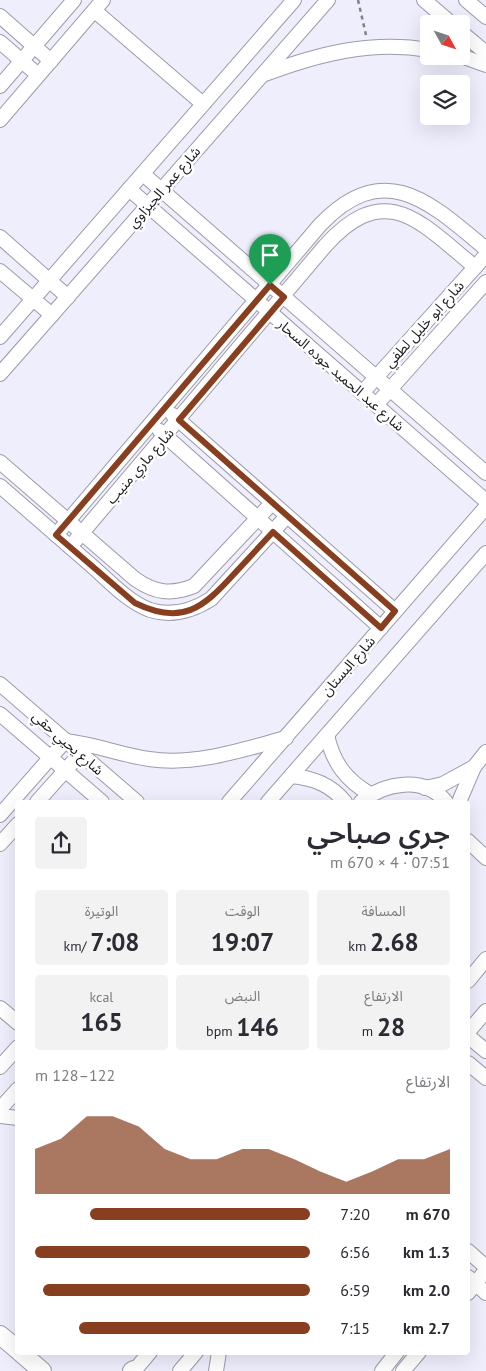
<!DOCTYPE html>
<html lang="ar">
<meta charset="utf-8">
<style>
:root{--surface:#fff;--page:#f2f2f3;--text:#2b2b33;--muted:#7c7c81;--accent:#873f1f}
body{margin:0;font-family:"PT Sans","Noto Sans Arabic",sans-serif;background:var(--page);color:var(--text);direction:rtl;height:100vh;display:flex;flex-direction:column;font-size:19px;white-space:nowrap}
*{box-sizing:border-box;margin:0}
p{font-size:16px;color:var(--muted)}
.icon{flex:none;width:28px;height:28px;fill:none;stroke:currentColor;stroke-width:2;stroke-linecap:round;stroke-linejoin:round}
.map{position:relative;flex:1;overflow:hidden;direction:ltr}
.sheet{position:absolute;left:15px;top:800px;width:455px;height:555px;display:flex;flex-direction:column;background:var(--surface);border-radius:5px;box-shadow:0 5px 20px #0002;direction:rtl}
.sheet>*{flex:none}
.needle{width:32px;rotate:130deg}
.tools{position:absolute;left:420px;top:15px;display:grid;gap:10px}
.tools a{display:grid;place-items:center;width:50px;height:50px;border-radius:5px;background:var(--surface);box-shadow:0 5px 20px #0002;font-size:25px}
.pin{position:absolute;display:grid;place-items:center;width:42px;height:42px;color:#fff;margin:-51px -21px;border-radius:50% 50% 50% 0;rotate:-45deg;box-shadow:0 0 5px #0007}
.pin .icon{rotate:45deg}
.round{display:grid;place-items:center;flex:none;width:52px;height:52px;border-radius:5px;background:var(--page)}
.overview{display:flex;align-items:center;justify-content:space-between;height:85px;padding:0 20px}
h1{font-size:28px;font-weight:600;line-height:38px}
.metrics{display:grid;grid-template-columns:repeat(3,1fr);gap:8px;height:85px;padding:5px 20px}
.metrics div{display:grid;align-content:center;border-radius:5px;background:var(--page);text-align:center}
.metrics b{font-size:25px;font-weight:600}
.metrics small{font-size:14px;font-weight:400}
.metrics p{font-size:14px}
.chart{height:140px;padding:10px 20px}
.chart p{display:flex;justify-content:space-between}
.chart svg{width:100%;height:90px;margin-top:5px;fill:var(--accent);opacity:.7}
ul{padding:0 20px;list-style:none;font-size:16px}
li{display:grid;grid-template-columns:80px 60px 1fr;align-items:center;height:38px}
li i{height:12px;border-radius:6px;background:var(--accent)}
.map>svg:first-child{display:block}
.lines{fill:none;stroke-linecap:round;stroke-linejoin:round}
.minor-casing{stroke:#9d9ba9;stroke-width:16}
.tertiary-casing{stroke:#9d9ba9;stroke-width:20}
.path{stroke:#81818b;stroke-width:2.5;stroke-dasharray:4 4;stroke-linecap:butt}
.minor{stroke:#fff;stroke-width:14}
.tertiary{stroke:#fff;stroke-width:18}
.route-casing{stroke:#fff;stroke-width:10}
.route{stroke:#873f1f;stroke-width:6}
.labels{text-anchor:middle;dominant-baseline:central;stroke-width:5;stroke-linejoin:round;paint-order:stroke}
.street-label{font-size:14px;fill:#1a1a1f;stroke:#fff}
</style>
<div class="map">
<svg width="486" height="1371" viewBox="0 0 486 1371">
<rect width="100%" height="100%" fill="#efeefd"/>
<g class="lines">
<g class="minor-casing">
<g id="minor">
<polyline points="424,0 452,24"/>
<polyline points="466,0 486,17"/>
<polyline points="95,11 203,104"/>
<polyline points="0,16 51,61"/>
<polyline points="461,32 486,53"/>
<polyline points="0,42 38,75"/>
<polyline points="461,56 486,65"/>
<path d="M265 74C318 54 372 40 429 50"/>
<polyline points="0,86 74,0"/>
<polyline points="0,120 103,0"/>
<polyline points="143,174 486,473"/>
<polyline points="129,189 486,501"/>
<polyline points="0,237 68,297"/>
<polyline points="0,271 52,315"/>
<polyline points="0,337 294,0"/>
<polyline points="0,374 328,0"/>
<polyline points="362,393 486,255"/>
<polyline points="376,405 486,282"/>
<polyline points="173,415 395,611"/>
<polyline points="160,431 381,628"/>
<path d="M0 462 135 579C155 593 171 595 194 586L272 503"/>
<path d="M0 486C31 513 61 539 92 566 109 581 128 602 150 610 172 617 192 611 211 599L287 516"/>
<path d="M56 535 320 225C384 157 431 203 486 249"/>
<path d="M70 547 325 246C386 178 421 223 475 267"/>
<polyline points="0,684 137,802"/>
<polyline points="0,714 102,802"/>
<path d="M327 735C333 763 346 780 370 794"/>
<path d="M291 776C314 778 331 785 345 802"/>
<polyline points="425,788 443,784 474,767"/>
<polyline points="37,802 80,754"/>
<polyline points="229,802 486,507"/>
<polyline points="268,802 486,553"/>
<path d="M361 802C384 783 424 775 446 802"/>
<polyline points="459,802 474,767 486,752"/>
<path d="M0 815 65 741C94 744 121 755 149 759 195 766 242 750 286 738"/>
<polyline points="468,841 486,858"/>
<polyline points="0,844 18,824"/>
<polyline points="468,981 486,959"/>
<polyline points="0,1008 18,1023"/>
<polyline points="468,1032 486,1011"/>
<polyline points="468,1036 486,1051"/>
<polyline points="468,1063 486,1078"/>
<polyline points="0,1067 18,1047"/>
<polyline points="0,1109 18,1089"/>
<polyline points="0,1116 18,1118"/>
<polyline points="468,1251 486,1267"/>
<polyline points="468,1277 486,1293"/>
<polyline points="468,1293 486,1270"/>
<polyline points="134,1371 150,1352"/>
<polyline points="180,1371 196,1352"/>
<polyline points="216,1371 219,1352"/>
<polyline points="382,1371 397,1352"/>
<polyline points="403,1371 419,1352"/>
</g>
</g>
<g class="tertiary-casing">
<g id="tertiary">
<polyline points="0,1335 18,1350"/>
<polyline points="20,1352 42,1371"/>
<polyline points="132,1371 134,1370"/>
</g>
</g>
<polyline class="path" points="358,0 366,35"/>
<use href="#minor" class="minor"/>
<use href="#tertiary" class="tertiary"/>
</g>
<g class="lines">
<g class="route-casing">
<path id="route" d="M270 285 284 297 179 420 395 611 381 628 273 532C260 546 247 560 234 574 203 608 182 626 135 603L56 535Z"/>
</g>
<use href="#route" class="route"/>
</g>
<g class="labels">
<g class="street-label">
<text transform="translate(164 187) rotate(-49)">شارع عمر الجيزاوي</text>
<text transform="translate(424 324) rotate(-48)">شارع ابو خليل لطفي</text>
<text transform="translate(341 375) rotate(41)">شارع عبد الحميد جوده السحار</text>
<text transform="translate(140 466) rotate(-49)">شارع ماري منيب</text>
<text transform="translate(348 666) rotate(-49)">شارع البستان</text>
<text transform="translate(68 743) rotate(41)">شارع يحيي حقي</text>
</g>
</g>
</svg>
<div class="tools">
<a><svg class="needle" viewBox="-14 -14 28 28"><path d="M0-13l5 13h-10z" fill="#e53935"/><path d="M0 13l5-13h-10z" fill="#7c7c81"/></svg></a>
<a><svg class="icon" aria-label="layers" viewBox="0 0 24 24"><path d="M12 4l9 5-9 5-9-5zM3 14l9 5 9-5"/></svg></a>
</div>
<div class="pin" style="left:270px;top:285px;background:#1e9e55"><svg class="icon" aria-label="arrive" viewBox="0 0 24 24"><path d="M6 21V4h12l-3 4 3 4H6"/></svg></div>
<section class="sheet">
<div class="overview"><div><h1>جري صباحي</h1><p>07:51 · 4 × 670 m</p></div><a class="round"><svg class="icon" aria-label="share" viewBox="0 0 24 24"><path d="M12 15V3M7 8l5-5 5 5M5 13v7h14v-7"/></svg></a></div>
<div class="metrics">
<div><p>المسافة</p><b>2.68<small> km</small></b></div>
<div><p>الوقت</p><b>19:07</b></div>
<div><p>الوتيرة</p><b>7:08<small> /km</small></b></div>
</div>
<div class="metrics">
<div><p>الارتفاع</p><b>28<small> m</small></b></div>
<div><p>النبض</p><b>146<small> bpm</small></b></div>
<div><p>kcal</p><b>165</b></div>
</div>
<div class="chart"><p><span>الارتفاع</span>122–128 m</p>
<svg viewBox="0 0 160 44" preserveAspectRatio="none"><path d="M0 44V22L10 17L20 6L30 6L40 11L50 22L60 27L70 27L80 22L90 22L100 27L110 33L120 38L130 33L140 27L150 27L160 22V44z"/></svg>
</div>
<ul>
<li><b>670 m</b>7:20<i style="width:80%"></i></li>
<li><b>1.3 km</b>6:56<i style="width:100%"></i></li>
<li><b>2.0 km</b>6:59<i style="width:97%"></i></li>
<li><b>2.7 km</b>7:15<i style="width:84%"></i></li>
</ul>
</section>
</div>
